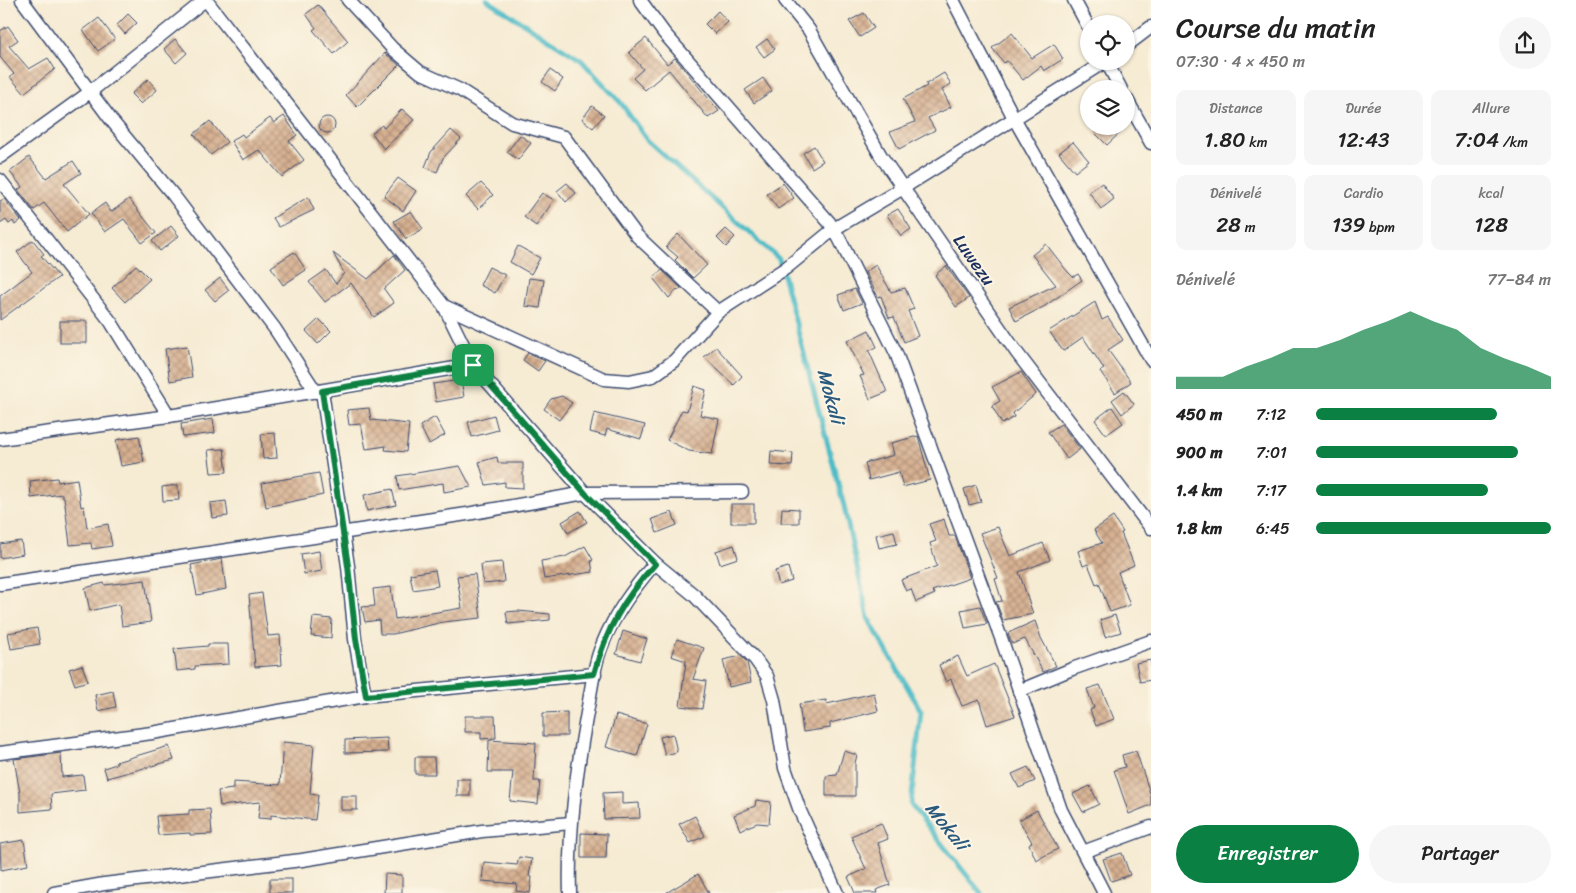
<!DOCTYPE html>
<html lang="fr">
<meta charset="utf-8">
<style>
:root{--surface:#fff;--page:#f6f6f6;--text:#222;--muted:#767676;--accent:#0b8043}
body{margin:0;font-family:Sriracha,sans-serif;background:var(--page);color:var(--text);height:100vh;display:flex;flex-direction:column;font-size:19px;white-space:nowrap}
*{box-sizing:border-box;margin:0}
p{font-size:16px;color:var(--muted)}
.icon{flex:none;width:28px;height:28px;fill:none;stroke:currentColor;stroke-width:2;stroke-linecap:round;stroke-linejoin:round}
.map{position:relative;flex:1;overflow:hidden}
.details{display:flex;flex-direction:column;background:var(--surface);width:425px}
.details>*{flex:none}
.tools{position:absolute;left:1080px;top:15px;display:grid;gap:10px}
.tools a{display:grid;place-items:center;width:55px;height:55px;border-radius:50%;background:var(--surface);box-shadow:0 1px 4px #0004;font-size:25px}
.pin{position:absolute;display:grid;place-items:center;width:42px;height:42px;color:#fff;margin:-21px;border-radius:10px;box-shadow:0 2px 8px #0006}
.round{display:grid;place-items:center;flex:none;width:52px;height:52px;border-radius:26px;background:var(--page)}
.head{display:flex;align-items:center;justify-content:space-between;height:85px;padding:0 25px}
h1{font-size:28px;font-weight:600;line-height:38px}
.figures{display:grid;grid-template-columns:repeat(3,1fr);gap:8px;height:85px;padding:5px 25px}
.figures div{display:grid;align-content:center;border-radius:10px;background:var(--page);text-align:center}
.figures b{font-size:21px;font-weight:600}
.figures small{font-size:14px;font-weight:400}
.figures p{font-size:14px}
.chart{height:140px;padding:10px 25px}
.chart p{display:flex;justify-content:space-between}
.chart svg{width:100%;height:90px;margin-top:5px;fill:var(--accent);opacity:.7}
.action{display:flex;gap:10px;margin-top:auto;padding:10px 25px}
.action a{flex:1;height:58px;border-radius:30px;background:var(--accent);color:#fff;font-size:20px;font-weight:600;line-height:58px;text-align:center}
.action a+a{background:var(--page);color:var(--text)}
ul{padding:0 25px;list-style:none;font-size:16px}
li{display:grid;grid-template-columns:80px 60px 1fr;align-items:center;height:38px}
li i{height:12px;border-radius:6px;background:var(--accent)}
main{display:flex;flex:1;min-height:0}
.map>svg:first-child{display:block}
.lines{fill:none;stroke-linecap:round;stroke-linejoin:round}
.stream{stroke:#4ebcc7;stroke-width:5}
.building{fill:url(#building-cross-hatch)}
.minor-casing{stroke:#3c4b70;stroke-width:15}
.minor{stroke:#fff;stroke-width:12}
.route-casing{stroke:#fff;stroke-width:10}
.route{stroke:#0b8043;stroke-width:6}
.labels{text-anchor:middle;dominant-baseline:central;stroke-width:4;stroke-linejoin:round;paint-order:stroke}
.street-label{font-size:18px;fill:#1b2f5e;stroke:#fcf5e5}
.water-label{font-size:19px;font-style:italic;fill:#2a597e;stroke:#fcf5e5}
</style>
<main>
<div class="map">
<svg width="1151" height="893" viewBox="0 0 1151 893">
<defs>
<pattern id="building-cross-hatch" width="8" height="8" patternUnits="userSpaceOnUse" patternTransform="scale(1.25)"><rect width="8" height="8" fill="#d7b090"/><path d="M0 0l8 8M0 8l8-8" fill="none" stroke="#ae9079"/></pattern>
</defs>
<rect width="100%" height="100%" fill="#fcf5e5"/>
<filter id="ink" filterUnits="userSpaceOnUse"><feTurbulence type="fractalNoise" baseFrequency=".02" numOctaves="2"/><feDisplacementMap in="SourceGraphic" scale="10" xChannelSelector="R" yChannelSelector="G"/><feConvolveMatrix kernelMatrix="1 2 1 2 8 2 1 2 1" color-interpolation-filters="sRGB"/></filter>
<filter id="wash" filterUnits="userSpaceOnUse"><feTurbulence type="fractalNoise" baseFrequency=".0096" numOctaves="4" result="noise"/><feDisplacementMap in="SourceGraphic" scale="20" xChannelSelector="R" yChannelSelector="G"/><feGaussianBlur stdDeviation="1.12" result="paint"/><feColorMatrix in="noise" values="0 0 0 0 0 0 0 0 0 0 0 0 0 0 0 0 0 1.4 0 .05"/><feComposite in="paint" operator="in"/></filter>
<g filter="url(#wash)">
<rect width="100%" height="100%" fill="#f6ebd3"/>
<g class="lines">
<polyline class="stream" points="487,0 581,60 621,103 647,140 779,259 844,506 868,618 921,711 911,805 981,893"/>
</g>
<g id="blocks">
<g class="building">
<polygon points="318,5 348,41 334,54 313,30 316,28 306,14"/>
<polygon points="718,11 728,22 715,34 705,24"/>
<polygon points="864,13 874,28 860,37 849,21"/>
<polygon points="128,14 137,23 125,34 117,25"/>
<polygon points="99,18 115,39 98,51 83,30"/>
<polygon points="8,26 18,40 9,46 29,69 48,58 55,69 24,93 10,77 14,74 0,57 0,31"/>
<polygon points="1012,33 1032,58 1054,44 1063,59 1044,71 1041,66 1023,80 1007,61 1004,63 992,48"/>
<polygon points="646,38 667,64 675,58 719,111 708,118 669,70 645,90 633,78 643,69 629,52"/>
<polygon points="175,39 187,53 176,63 164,49"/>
<polygon points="767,39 775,49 764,57 756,47"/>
<polygon points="385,53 399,65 357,107 346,95"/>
<polygon points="550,70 563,79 555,91 542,82"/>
<polygon points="944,73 951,84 942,90 951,107 928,118 935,130 899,149 890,132 915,122 903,99 927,86 926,84"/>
<polygon points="763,78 772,91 754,103 745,90"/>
<polygon points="148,79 157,90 141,104 131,94"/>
<polygon points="592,106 604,115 593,128 582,119"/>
<polygon points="402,109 414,120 384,149 372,133 382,125 384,128"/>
<polygon points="284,116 297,135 289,141 304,160 282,177 259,150 243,160 231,141 242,134 244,137 270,118 274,123"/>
<circle cx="327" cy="125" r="8"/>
<polygon points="210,121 227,142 211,155 194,134"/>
<polygon points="1102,126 1127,126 1107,145 1095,133"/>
<polygon points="451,130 461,139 443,158 437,172 425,167 431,152"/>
<polygon points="520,135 531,143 518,160 507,152"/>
<polygon points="1073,142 1089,161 1075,172 1059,153"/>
<polygon points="814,146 823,161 812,168 803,153"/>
<polygon points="29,157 46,178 73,161 81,173 64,184 89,214 67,232 44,203 34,210 18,190 22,187 10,172"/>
<polygon points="398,178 416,191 403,211 384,196"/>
<polygon points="481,183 493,195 478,209 466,196"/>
<polygon points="567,183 576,193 566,202 557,191"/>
<polygon points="783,183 794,198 778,209 767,194"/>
<polygon points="1102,183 1114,199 1101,209 1089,192"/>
<polygon points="542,193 554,200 536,226 524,217"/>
<polygon points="308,197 314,210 279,227 273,218"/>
<polygon points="4,199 21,220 15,225 13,221 9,224 6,220 0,224 0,201"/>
<polygon points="129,199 156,233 142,243 124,219 105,232 91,213 105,203 111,212"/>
<polygon points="898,209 911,229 901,236 887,215"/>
<polygon points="411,211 423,229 406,239 394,221"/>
<polygon points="171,226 179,236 160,251 152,241"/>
<polygon points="726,229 735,237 726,247 717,238"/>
<polygon points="678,234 707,265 693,278 675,260 678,257 666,247"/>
<polygon points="33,240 44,254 41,256 59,277 0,320 0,296 32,272 17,252"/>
<polygon points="1046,244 1067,271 1073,277 1078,274 1082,280 1045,306 1016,321 1009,307 1056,285 1032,255"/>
<polygon points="518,246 540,258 531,274 510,262"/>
<polygon points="294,252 306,270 283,285 271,267"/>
<polygon points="333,253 368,279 394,255 405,270 384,289 394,303 374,317 351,283 325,302 309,282 326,270 336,284 344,273"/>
<polygon points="136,265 150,279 125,302 112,288"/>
<polygon points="876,265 891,292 905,288 914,309 908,311 918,336 904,342 894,317 889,318 881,296 878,297 865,272"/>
<polygon points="946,266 969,298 956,307 935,275"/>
<polygon points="489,267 505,275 495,293 480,285"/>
<polygon points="662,270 681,288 678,291 677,289 669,298 653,278"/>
<polygon points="220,278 229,290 215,301 205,290"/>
<polygon points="529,278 544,280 540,308 525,306"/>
<polygon points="855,289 862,303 844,310 838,295"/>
<polygon points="1095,302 1102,320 1108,317 1123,340 1108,350 1131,382 1115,393 1100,371 1104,369 1083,337 1063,351 1049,331"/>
<polygon points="319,319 331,331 318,344 306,331"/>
<rect x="60" y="321" width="27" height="22"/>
<polygon points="869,330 877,347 869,351 887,392 870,399 860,376 864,375 847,341"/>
<polygon points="187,346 192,377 170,381 165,349"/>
<polygon points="716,347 742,376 734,385 704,357"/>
<polygon points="528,353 545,361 538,371 523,360"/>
<polygon points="1021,372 1036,394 1013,413 1014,417 1002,424 992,406 1000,401 992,387"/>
<polygon points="461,380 464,397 436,402 433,384"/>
<polygon points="694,386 706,390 700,415 719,419 712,454 689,451 667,440 682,410 687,411"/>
<polygon points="1124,391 1134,404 1122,414 1112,400"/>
<polygon points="562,396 572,403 559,420 544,409 551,399"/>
<polygon points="1112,407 1123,423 1106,435 1095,420"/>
<polygon points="369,408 371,420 409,424 406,452 385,450 386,446 366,449 361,424 349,425 347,410"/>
<polygon points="594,413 645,425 641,439 607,429 605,436 590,432"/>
<polygon points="494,415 498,430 472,437 468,422"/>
<polygon points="435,417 445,435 429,444 420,426"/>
<polygon points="213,419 215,433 183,437 181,424"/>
<polygon points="1061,424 1080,449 1067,459 1048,432"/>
<polygon points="275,433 277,458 263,459 261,434"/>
<polygon points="139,436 144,462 121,466 116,440"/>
<polygon points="918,436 930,480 903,487 899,472 869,480 865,463 894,455 891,443"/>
<polygon points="224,449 227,472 211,473 208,450"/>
<polygon points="771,451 793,453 792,466 770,465"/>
<polygon points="497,457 498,463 523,463 523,488 505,487 505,482 486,485 479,462"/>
<polygon points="460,466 471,487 444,492 443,483 399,490 397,476"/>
<polygon points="319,473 323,495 266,507 262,483"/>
<polygon points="57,478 58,482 77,479 81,507 84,506 87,528 108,524 112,546 92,549 91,543 70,545 64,497 62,497 62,494 31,498 30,481"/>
<polygon points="178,485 179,500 163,501 162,487"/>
<polygon points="976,485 981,502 969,505 964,489"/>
<polygon points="392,489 396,505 367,511 364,495"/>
<polygon points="226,501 228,516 212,518 210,503"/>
<rect x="731" y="504" width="23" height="19"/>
<polygon points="782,508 799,509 799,523 781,523"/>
<polygon points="580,511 587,522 568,533 562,522"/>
<polygon points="672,512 677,525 657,533 652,519"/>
<polygon points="1113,517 1123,532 1121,533 1134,565 1118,572 1130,605 1110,612 1099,583 1096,584 1088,564 1083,566 1078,551 1102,543 1094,530"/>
<polygon points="944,519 949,536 955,536 970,578 932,591 935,594 916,602 911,589 906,591 901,580 937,566 930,543 936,541 929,524"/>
<polygon points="998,527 1010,556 1043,543 1050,560 1019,572 1033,614 1003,620 996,602 1002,601 995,579 998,578 980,533"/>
<polygon points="894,531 897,544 879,548 876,535"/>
<polygon points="21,541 23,554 0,558 0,544"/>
<polygon points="734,545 738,558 720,564 716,551"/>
<polygon points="585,546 593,560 591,561 593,572 544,579 541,561 565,557"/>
<polygon points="319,551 322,571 304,574 301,554"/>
<polygon points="222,559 226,589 197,595 191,565"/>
<polygon points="502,562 504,582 483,584 481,564"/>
<polygon points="788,567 792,581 779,585 775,571"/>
<polygon points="435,570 438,586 413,590 410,574"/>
<polygon points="475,574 481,618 443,622 393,634 380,634 379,620 365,622 362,607 375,606 373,589 391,587 395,619 462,608 457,576"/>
<polygon points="145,580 151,622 122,626 119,604 90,611 85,588 104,583 105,585"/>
<polygon points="262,593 268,636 280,635 282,665 255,667 249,595"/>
<polygon points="980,606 987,624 965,628 961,610"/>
<polygon points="518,611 550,614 550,620 508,624 506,612"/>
<polygon points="1115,615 1121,632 1105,637 1100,620"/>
<polygon points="313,617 332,619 331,638 311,636"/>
<polygon points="1035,621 1041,638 1056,666 1043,672 1025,639 1012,644 1008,633"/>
<polygon points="37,628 40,644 11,649 8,633"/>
<polygon points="623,631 647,639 640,661 616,654"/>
<polygon points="677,639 704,648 693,679 706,681 702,709 680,706 686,661 671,656"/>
<polygon points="208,644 228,644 229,664 195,666 195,669 177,671 174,649 208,646"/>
<polygon points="741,656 747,662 751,682 729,687 723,660"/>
<polygon points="958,656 967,676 994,664 1015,716 987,725 979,700 962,706 951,679 946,682 939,665"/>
<polygon points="1151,660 1151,680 1140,682 1136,663"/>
<polygon points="82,665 88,681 75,685 69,669"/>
<polygon points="1100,685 1114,719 1096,726 1090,710 1094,708 1087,689"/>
<polygon points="113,691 116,707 98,711 95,695"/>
<polygon points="874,693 878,711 830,723 830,728 803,732 799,704 826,700 827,704"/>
<polygon points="567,712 567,736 543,736 543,713"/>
<polygon points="616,715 647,724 637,756 606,747"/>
<polygon points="465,716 495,716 496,738 481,739 481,732 465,732"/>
<polygon points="673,734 677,752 665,755 660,737"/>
<polygon points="387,738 388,752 345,753 345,740"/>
<polygon points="489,740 536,743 534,781 540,781 538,804 510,801 513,772 488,772"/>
<polygon points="283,742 314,745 310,794 318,795 315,820 271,815 271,819 258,818 260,802 220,806 218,791 233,789 233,782 280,785"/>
<polygon points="169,746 174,760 107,778 104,768 116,764 116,762"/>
<polygon points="844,751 857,755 855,763 855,796 826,796 826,776 837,775"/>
<polygon points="1136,751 1151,796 1151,805 1129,814 1114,770 1125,767 1122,755"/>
<polygon points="61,753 62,777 83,775 85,790 51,794 52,809 20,812 20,793 14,759"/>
<polygon points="415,757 434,757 435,774 415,774"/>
<polygon points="1028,767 1035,781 1019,788 1012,774"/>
<rect x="457" y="779" width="13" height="17"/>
<polygon points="1090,786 1099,804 1083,812 1073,794"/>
<polygon points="622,792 622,804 639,803 640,818 604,819 603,793"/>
<rect x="341" y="796" width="16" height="14"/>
<polygon points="756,800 771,802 769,824 757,823 740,830 734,815 755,806"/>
<polygon points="210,809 212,834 190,835 190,833 158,835 156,816 189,814 189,810"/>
<polygon points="1037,810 1058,849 1036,860 1029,844 1032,842 1019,820"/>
<polygon points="695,816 705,836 690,843 679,824"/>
<polygon points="881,823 888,839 878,843 890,885 876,890 877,893 855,893 848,877 866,869 851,836"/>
<polygon points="581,833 607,834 606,858 581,858"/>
<polygon points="24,840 28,865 1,870 0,844"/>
<polygon points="1122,853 1130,875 1111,881 1103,859"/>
<polygon points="519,857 532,859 529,876 532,877 530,893 516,891 517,884 482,881 484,862 517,865"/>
<polygon points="385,874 402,875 402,893 384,893"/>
<polygon points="698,874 709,893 666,893"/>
<rect x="270" y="879" width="22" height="14"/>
</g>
</g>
</g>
<g filter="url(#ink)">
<use href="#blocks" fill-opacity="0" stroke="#3c4b70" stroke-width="1"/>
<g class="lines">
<g class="minor-casing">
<g id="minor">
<polyline points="22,0 112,121 174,196 275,329 316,392"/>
<polyline points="206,0 444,306 473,365 585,493 655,563 694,595 755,659 767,676 774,700 785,768 800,811 837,893"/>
<polyline points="348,0 393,49 420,72 460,90 512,123 564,137 637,236 718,312"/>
<polyline points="640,0 664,33 829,222 839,238 896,353 1001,638 1061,810 1104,893"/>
<polyline points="785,0 809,30 881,156 949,255 1017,353 1151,528"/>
<polyline points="953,0 1014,118 1151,360"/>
<polyline points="1074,0 1089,28"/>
<polyline points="1126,46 1151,27"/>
<polyline points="1106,61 1121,89"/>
<polyline points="1126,98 1151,143"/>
<polyline points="0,157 90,92 205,0"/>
<polyline points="0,180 111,322 169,416"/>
<polyline points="444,306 604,379 629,381 653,376 675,360 718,312 786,268 834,229 903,188 1106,61"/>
<polyline points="322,391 348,566 355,639 365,696"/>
<polyline points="0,439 169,416 473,365"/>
<polyline points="0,584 467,514 585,493 742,492"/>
<polyline points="1019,691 1072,669 1151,641"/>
<polyline points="0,753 152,733 365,696 595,674"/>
<polyline points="1083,852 1151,827"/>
<polyline points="54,893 104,884 302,860 482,831 571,823"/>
<path d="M570 893C568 830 577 768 588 707 592 686 594 663 603 643 615 613 634 588 655 563"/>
</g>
</g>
<use href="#minor" class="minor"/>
</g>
</g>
<g class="lines" filter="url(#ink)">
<g class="route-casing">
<path id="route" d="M473 365 585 493 655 564C624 599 606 629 594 674L366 696 356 639 348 566 322 391Z"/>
</g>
<use href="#route" class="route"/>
</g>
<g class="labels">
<g class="street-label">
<text transform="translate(974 260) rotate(55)">Luwezu</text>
</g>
<g class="water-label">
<text transform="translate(831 396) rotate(75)">Mokali</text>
<text transform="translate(947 826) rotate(51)">Mokali</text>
</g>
</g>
</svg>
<div class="tools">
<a><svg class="icon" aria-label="locate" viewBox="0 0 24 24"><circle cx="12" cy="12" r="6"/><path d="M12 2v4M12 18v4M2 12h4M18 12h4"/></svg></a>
<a><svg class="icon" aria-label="layers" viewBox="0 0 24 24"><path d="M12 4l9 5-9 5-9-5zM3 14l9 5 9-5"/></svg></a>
</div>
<div class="pin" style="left:473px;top:365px;background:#1e9e55"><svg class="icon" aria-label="arrive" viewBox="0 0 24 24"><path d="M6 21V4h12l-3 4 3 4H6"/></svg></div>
</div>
<section class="details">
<div class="head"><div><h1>Course du matin</h1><p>07:30 · 4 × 450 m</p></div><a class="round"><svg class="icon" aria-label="share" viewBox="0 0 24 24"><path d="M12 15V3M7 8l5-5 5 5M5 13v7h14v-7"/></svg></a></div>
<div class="figures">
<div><p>Distance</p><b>1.80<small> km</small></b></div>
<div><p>Durée</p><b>12:43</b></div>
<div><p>Allure</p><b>7:04<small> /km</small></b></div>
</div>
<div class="figures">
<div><p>Dénivelé</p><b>28<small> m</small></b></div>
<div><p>Cardio</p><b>139<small> bpm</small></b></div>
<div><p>kcal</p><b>128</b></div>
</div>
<div class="chart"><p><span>Dénivelé</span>77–84 m</p>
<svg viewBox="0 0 160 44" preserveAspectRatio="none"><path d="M0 44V38L10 38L20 38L30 33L40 29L50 24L60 24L70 20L80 15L90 11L100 6L110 11L120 15L130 24L140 29L150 33L160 38V44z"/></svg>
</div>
<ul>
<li><b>450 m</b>7:12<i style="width:77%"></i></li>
<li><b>900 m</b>7:01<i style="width:86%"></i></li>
<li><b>1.4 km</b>7:17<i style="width:73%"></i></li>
<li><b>1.8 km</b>6:45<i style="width:100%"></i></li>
</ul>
<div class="action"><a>Enregistrer</a><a>Partager</a></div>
</section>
</main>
